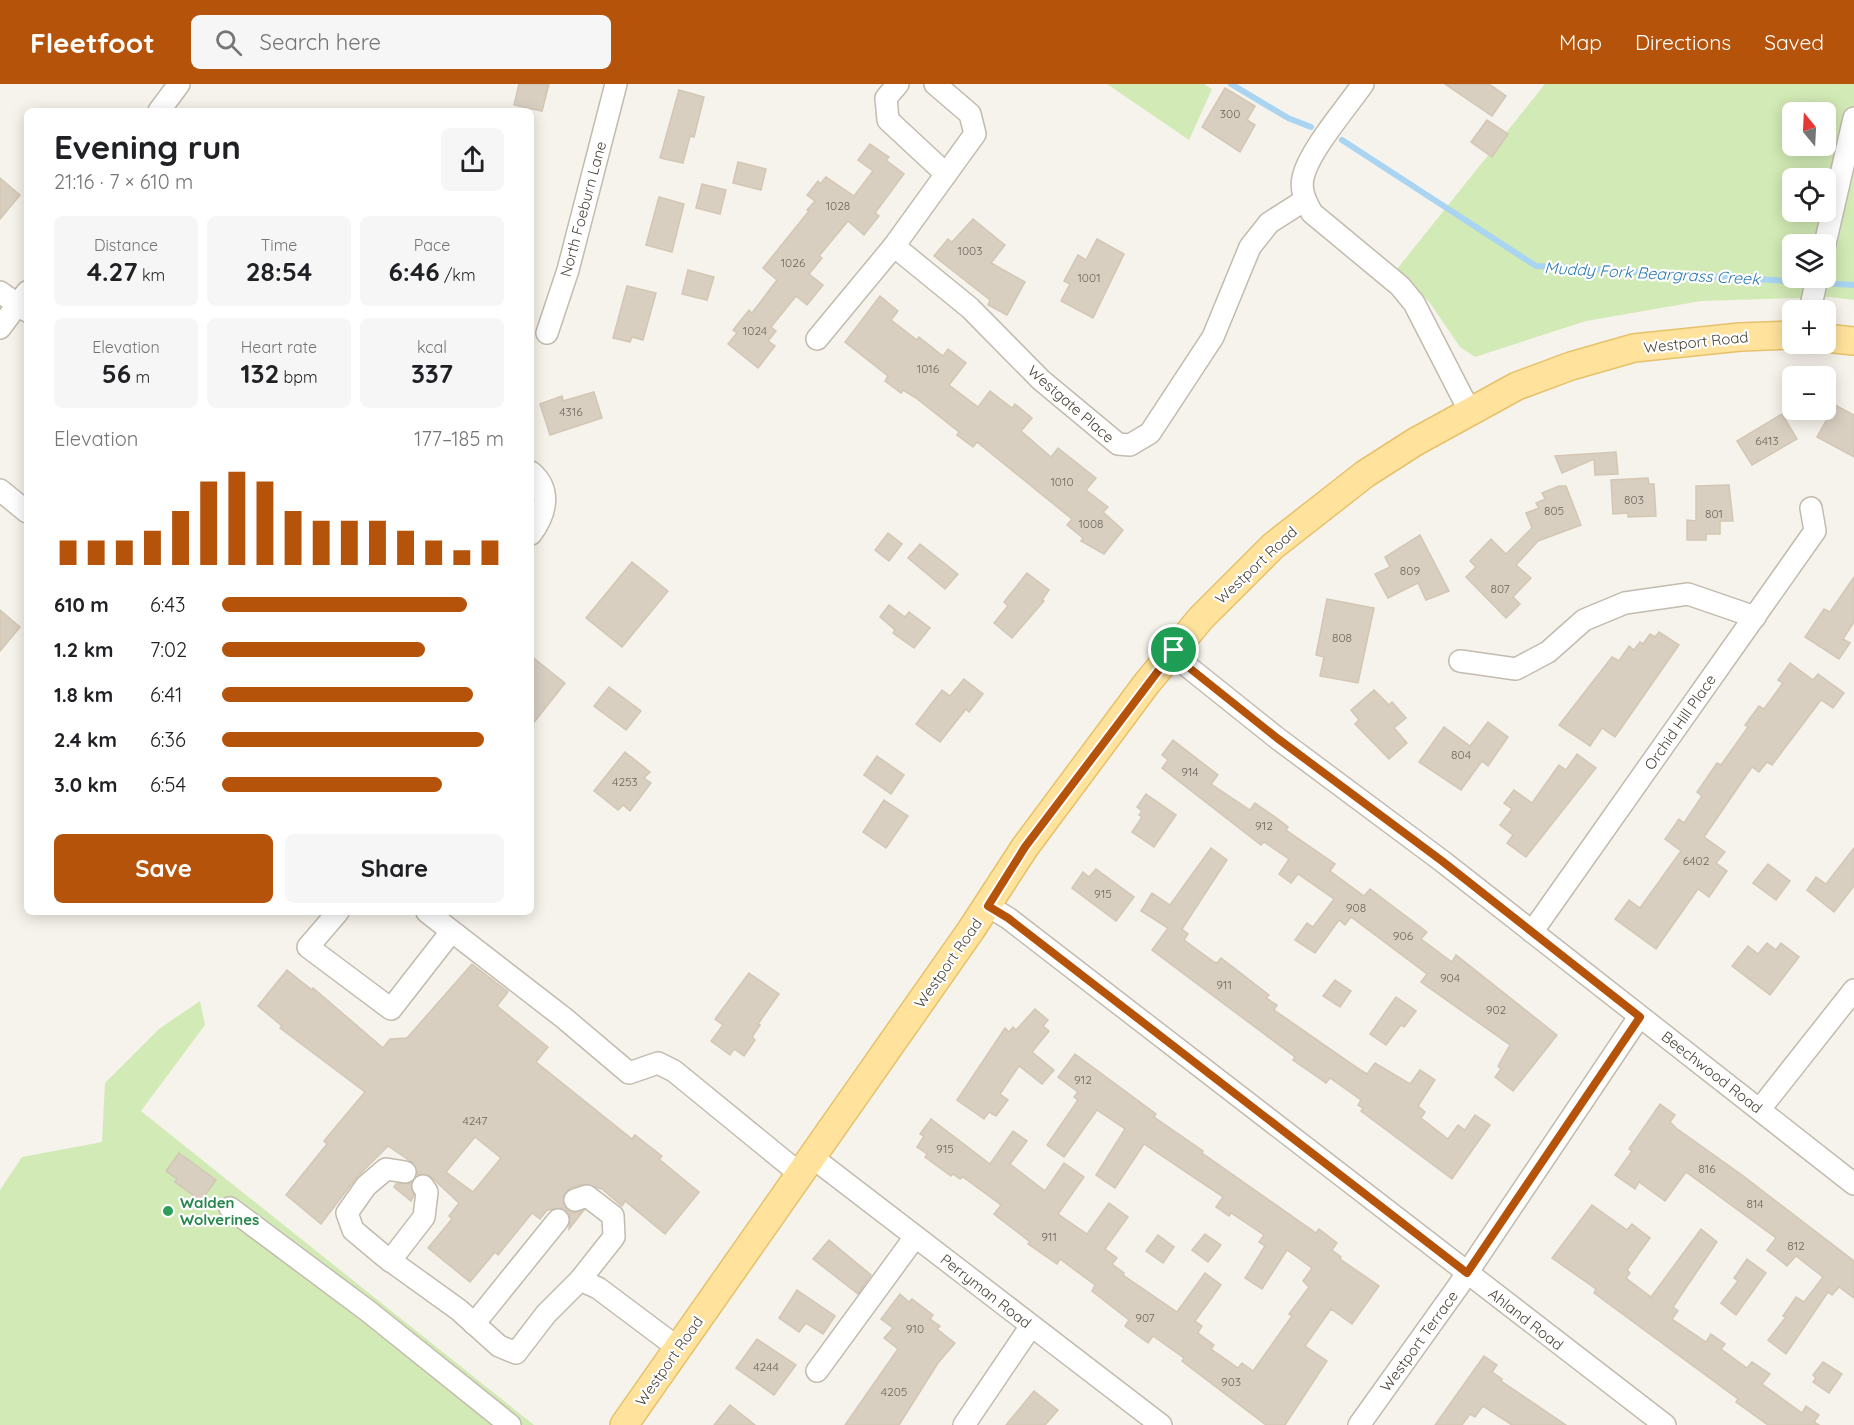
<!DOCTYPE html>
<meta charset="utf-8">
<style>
:root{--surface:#fff;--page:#f6f6f6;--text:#202124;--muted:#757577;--accent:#b45309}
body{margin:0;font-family:Quicksand,sans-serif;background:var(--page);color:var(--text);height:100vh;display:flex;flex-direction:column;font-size:22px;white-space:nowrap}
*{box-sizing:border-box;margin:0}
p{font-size:20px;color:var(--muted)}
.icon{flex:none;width:33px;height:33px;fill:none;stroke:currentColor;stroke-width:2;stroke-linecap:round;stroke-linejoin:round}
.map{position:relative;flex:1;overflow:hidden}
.details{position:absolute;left:24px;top:24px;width:510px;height:807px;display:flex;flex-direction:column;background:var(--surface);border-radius:9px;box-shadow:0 3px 15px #0003}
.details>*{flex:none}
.needle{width:39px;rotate:342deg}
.fabs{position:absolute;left:1782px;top:18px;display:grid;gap:12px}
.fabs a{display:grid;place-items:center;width:54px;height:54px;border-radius:9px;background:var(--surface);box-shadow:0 3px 15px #0003;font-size:30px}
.pin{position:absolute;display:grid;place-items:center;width:51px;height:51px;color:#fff;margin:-26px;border:3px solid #fff;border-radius:50%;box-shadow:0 2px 6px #0007}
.round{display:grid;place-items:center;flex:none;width:63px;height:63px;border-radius:9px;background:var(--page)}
.overview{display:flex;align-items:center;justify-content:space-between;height:102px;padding:0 30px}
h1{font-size:33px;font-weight:800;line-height:45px}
.metrics{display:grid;grid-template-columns:repeat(3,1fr);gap:9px;height:102px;padding:6px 30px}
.metrics div{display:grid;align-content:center;border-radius:9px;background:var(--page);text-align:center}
.metrics b{font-size:26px;font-weight:800}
.metrics small{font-size:16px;font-weight:400}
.metrics p{font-size:16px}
.chart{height:168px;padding:12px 30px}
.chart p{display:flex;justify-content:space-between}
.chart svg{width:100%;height:108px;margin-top:6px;stroke:var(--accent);stroke-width:6}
.primary-button{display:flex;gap:12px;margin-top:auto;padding:12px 30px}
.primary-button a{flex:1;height:69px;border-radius:9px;background:var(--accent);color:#fff;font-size:24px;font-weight:800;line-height:69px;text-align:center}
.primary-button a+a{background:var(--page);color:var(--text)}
ul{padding:0 30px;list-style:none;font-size:20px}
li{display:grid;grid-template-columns:96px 72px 1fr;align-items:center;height:45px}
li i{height:15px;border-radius:8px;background:var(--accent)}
header{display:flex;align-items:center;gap:36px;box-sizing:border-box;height:84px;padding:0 30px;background:var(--accent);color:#fff}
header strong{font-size:28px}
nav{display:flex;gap:33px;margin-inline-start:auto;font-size:21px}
.search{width:420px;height:54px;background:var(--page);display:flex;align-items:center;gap:15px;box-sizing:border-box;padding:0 21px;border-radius:9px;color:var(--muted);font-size:22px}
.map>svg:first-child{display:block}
.green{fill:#d2eab5;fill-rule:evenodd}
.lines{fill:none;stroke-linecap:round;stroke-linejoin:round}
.stream{stroke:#a9d4f2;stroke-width:6}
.building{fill:#d8cfc1;stroke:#d3c7b4;stroke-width:1.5;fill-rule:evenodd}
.minor-casing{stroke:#c2bbae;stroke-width:24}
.major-casing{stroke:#e6c16a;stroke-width:30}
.minor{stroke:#fff;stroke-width:21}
.major{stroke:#ffe39c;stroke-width:27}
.route-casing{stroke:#fff;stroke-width:12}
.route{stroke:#b45309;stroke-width:8}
.leisure-dot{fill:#2e9e5b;stroke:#fff;stroke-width:2}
.labels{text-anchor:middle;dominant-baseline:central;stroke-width:4.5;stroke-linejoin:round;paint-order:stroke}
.number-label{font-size:12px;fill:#6e675b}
.street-label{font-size:15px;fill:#4b4439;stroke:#fff}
.leisure-label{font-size:15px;font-weight:bold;fill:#27864d;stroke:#fff;text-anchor:start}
.water-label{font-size:16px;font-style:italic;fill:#2e7ab2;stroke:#fff}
</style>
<header>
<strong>Fleetfoot</strong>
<div class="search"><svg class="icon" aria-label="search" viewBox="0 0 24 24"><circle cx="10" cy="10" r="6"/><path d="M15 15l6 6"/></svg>Search here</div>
<nav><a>Map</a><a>Directions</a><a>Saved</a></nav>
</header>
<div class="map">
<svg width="1854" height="1341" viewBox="0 0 1854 1341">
<rect width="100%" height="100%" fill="#f6f3ec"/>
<g class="green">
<polygon points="1107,0 1204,0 1212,5 1189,56"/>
<path d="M1545 0H1854V216L1830 213 1701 217 1586 237 1475 273 1460 263 1430 219 1397 185ZM1792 28H1826V62H1792ZM1792 94H1826V128H1792ZM1792 160H1826V194H1792Z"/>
<polygon points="200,917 205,941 141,1027 534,1341 0,1341 0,1106 22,1073 102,1058 105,999 159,945"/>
</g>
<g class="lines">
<g class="stream">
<polyline points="1231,0 1288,34 1311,43"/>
<polyline points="1342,56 1536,182 1854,201"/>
</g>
</g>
<g class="building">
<polygon points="519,0 549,0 542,27 514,21"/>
<polygon points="1445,0 1489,0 1506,12 1492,32"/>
<polygon points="1225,4 1255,22 1247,36 1255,41 1240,68 1202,43"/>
<polygon points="679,6 704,13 694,53 690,52 683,79 660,74"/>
<polygon points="1487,36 1508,50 1492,73 1471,58"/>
<polygon points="870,60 889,73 886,76 904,90 875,129 879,132 864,151 848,137 819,172 822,174 809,190 823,201 807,221 796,212 771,243 776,247 768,257 775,262 758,284 728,260 737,249 733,246 749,226 752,229 777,196 763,184 809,127 807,126 815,117 807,111 818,97 820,100 826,93 854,112 873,87 858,76"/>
<polygon points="738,78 766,85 761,106 733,99"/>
<polygon points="0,94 20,111 0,135"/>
<polygon points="702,100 726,106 720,130 696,124"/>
<polygon points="659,113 684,120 672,168 646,161"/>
<polygon points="973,135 1005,161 991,179 1025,198 1007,231 988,221 990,216 934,172 948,155 952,158"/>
<polygon points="1097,155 1124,170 1093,234 1061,217 1070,200 1064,197 1078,171 1086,176"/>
<polygon points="688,186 714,193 707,216 682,210"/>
<polygon points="627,202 656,209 643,256 632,253 630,258 613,254"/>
<polygon points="880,212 898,227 891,236 917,256 919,253 943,272 948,265 966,279 949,301 978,323 990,307 1012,324 1015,320 1032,334 1021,347 1051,373 1058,364 1096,394 1086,406 1108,423 1103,428 1123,446 1104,470 1081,457 1083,454 1067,441 1072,435 977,358 973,363 957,351 959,348 916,314 903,306 901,309 885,297 888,292 845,258"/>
<polygon points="594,308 602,334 550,351 540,320 562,312 563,317"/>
<polygon points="1835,321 1854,331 1854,373 1817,353"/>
<polygon points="1782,330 1797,355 1752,381 1737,357"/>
<polygon points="1616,368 1618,390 1595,391 1594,375 1562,389 1555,372"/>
<polygon points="1648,394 1649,400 1654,400 1656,432 1628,433 1628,429 1613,430 1611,396"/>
<polygon points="1729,401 1733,437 1720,437 1720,450 1706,450 1706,456 1687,456 1687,436 1696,437 1696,402"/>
<polygon points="1559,402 1566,402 1581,441 1538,457 1516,481 1531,494 1513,513 1520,520 1506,534 1466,493 1476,483 1470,477 1491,455 1506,470 1532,444 1526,429 1539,424 1536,419 1545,415 1542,409"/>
<polygon points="888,449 902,460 889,477 875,466"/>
<polygon points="1420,451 1449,507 1426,516 1418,499 1388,514 1375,490 1390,483 1385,473"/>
<polygon points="920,460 958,490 945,505 908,474"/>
<polygon points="632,478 668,507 622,563 586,534"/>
<polygon points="1027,489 1049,506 1042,516 1044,517 1012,554 994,539 1008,522 1004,518"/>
<polygon points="1854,493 1854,538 1843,555 1850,559 1839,575 1805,553 1824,525 1830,528"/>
<polygon points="1327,515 1374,524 1358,599 1320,592 1324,573 1316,571"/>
<polygon points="889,521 905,533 909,528 930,544 914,564 893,549 895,546 880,533"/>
<polygon points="0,526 20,543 0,567"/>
<polygon points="1659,548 1679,561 1615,653 1602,644 1590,662 1559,641 1612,573 1619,577 1629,562 1634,566 1640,558 1643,560 1650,550 1655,553"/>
<polygon points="531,572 565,599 531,642"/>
<polygon points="1790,579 1813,596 1818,590 1844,609 1833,624 1821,616 1772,681 1767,678 1759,688 1752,683 1704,753 1725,768 1716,779 1727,787 1709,813 1698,805 1656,865 1615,835 1629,816 1640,824 1681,767 1665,755 1679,735 1684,739 1702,712 1697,708 1717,679 1721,681 1748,643 1745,641 1759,622 1764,625 1783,599 1778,596"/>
<polygon points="964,595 983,610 969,628 966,625 940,658 916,640 942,606 950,612"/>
<polygon points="609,603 641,627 626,646 594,622"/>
<polygon points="1374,606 1389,621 1392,618 1406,634 1394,644 1407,659 1389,675 1355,640 1359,636 1351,626"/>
<polygon points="1488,638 1508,653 1488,682 1482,677 1461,706 1419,678 1444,643 1470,662"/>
<polygon points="1173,656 1218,691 1211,700 1250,726 1255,719 1278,735 1288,743 1286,746 1335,780 1330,787 1364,812 1370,805 1427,848 1421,855 1452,878 1456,871 1557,951 1513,1007 1495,993 1501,985 1498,982 1510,961 1421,898 1427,890 1351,833 1345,841 1339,836 1315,869 1295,856 1307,839 1313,843 1334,815 1298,790 1291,799 1279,790 1289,775 1264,758 1261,761 1162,684 1168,676 1162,671"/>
<polygon points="625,668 650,688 644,694 651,699 630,727 623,721 618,726 594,707"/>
<polygon points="1577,670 1596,684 1526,773 1507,759 1513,751 1500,741 1512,725 1504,719 1514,706 1532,719 1559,681 1566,686"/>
<polygon points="877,672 904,691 891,710 864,691"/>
<polygon points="1146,710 1176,731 1154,763 1132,748 1142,733 1139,731 1142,727 1137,723"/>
<polygon points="884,716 908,732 886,764 863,748"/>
<polygon points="1211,764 1227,776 1182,845 1188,850 1184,856 1214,878 1217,879 1221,874 1233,883 1269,911 1266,914 1277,921 1274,926 1362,987 1367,990 1375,979 1410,1000 1420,986 1435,996 1418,1022 1425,1028 1421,1034 1448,1055 1458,1041 1465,1046 1475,1031 1490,1041 1452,1095 1361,1027 1363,1024 1358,1021 1361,1016 1330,994 1326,999 1293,976 1295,973 1152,866 1168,844 1141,827 1152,809 1170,821"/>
<polygon points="1854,764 1854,802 1834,828 1807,806 1816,793 1826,800"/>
<polygon points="1768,780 1790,797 1776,816 1753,799"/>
<polygon points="1096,785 1134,813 1116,837 1072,804 1083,788 1089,793"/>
<polygon points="1767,859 1776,866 1781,859 1799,873 1770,911 1732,882 1748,862 1758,870"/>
<path d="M472 880 508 908 497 922 548 963 536 978 632 1055 635 1051 662 1072 659 1075 699 1108 665 1150 625 1117 622 1122 602 1105 583 1100 570 1104 563 1113 567 1126 573 1129 584 1126 569 1145 570 1131 561 1124 547 1126 540 1135 532 1129 498 1171 495 1168 470 1198 428 1164 452 1135 449 1132 459 1119 429 1091H417L413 1079 388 1062 356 1094 321 1140 286 1111 327 1060 324 1057 365 1008 280 944 282 942 258 922 287 886 312 906 313 904 383 964 390 955 407 954ZM475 1053 501 1074 473 1108 446 1088Z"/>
<polygon points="749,889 779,910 758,940 760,941 752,953 755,956 744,972 734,965 730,971 711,957 723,941 715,935"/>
<polygon points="1335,896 1351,907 1340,923 1323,912"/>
<polygon points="1396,913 1416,927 1404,943 1401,941 1386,961 1370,950"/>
<polygon points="1035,925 1048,936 1043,942 1049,947 1032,968 1054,986 1042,1000 1019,982 1000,1010 1008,1016 996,1032 989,1028 984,1035 957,1016 1005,944 1009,948 1013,943 1016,946"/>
<polygon points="1075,970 1156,1030 1154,1033 1203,1067 1202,1069 1316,1149 1319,1145 1337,1159 1332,1166 1341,1173 1340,1175 1379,1202 1352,1240 1331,1225 1305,1262 1327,1277 1285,1341 1266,1341 1182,1277 1184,1274 1153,1252 1148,1259 1125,1242 1129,1236 1092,1207 1095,1201 1060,1175 1057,1180 1028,1160 1030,1158 994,1130 1001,1121 963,1093 960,1095 953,1090 951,1092 925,1073 927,1070 917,1063 924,1052 920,1050 931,1035 990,1080 1013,1047 1027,1057 1010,1080 1045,1107 1064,1079 1084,1093 1058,1130 1087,1150 1109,1119 1128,1133 1105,1165 1117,1174 1112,1180 1124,1189 1123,1191 1177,1228 1205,1189 1221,1201 1195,1237 1202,1242 1198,1249 1214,1261 1211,1265 1238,1284 1242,1279 1253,1287 1292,1232 1289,1230 1309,1203 1303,1197 1312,1184 1287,1166 1262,1205 1245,1194 1265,1162 1259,1158 1264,1151 1231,1129 1229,1132 1216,1123 1223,1113 1144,1060 1115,1104 1096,1091 1125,1045 1097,1026 1064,1073 1047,1061 1078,1016 1074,1013 1078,1008 1058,993"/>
<polygon points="1660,1020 1675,1031 1670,1038 1676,1044 1742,1091 1854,1177 1854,1214 1839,1203 1832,1211 1828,1208 1786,1270 1768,1256 1786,1233 1783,1232 1796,1213 1804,1218 1823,1193 1796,1172 1787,1182 1767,1166 1776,1154 1686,1088 1665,1117 1639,1098 1635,1105 1615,1091 1632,1067 1629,1065"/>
<polygon points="179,1069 216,1096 201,1117 175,1098 177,1095 166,1087"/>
<polygon points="411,1099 414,1111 411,1117 394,1103 396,1100"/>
<polygon points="1592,1121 1627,1146 1632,1140 1650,1154 1627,1186 1630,1189 1626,1194 1651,1213 1701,1145 1717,1158 1673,1223 1678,1227 1672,1235 1706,1258 1711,1250 1725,1260 1721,1265 1747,1284 1752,1278 1770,1290 1762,1300 1802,1329 1806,1322 1819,1331 1814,1338 1819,1341 1768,1341 1736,1318 1738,1315 1594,1209 1596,1205 1552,1174"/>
<polygon points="1205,1150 1221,1161 1208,1178 1192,1166"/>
<polygon points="1158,1151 1174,1163 1163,1179 1146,1167"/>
<polygon points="829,1156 871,1191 858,1210 813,1175"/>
<polygon points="1747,1175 1766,1189 1736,1231 1721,1219 1738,1197 1734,1194"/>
<polygon points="797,1206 835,1232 823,1250 806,1239 799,1248 779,1234"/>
<polygon points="900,1210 909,1218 912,1215 933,1231 930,1235 940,1242 937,1245 955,1259 938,1279 899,1341 845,1341 898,1265 884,1254 893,1244 881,1235"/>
<polygon points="757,1255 796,1281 774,1311 736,1284"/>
<polygon points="1484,1272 1497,1281 1492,1288 1502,1295 1501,1297 1566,1341 1512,1341 1483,1322 1475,1333 1470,1330 1462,1341 1435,1341"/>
<polygon points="1823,1278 1842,1290 1829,1309 1813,1298 1816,1294 1813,1291"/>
<polygon points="1034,1307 1058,1326 1045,1341 1006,1341"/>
<polygon points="730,1321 755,1341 714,1341"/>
</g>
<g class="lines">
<g class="minor-casing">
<g id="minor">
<polyline points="898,0 886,14 888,36 946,90"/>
<path d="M1363 0C1347 23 1308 68 1303 94 1300 107 1306 118 1312 129L1400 202 1414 219 1470 328"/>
<polyline points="159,27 179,0"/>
<polyline points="1825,160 1854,34"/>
<polyline points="894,162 970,224 1041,296 1118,360 1130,361 1150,349 1213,253 1250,163 1269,139 1305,116"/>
<polyline points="0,208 27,227"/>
<polyline points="1810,226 1817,194"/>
<polyline points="0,244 27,208"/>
<polyline points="547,249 568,186 616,0"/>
<polyline points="817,255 894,162 975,50 970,30 935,0"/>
<path d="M531 388C552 406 546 430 531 450"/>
<polyline points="0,406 27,428"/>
<polyline points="1174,566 1187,582 1277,654 1442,777 1854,1100"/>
<polyline points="1460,577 1516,585 1548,568 1584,536 1625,519 1688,510 1755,533"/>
<polyline points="988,822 1008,834 1665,1341"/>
<polyline points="338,828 308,863 391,925 451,848"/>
<polyline points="427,828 564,934 629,989 658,979 674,987 800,1090"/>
<polyline points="1532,848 1815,447 1811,424"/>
<polyline points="1760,1025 1854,906"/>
<polyline points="812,1073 1161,1341"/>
<polyline points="405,1088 386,1085 366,1102 347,1129 353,1146 384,1172 459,1226 499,1262 516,1269 546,1230 580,1196 598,1204 678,1264"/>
<polyline points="575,1116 587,1112 613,1132 614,1153 580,1196"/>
<polyline points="230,1124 368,1227 510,1341"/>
<polyline points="390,1177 424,1133 427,1108 423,1102"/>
<polyline points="474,1240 558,1136"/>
<polyline points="817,1287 915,1153"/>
<polyline points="964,1341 1031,1242"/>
<polyline points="1359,1341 1457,1204 1639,933"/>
</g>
</g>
<g class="major-casing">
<g id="major">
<polyline points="1826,254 1854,257"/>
<polyline points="624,1341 971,846 1025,763 1147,599 1201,534 1273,462 1365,390 1415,358 1517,302 1571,282 1634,264 1740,253 1792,251"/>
</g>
</g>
<use href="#minor" class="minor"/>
<use href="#major" class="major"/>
</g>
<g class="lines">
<g class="route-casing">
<polygon id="route" points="1174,566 1187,582 1277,654 1442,777 1640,933 1467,1189 1008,834 988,822 1025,763"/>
</g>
<use href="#route" class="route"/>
</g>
<circle class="leisure-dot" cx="168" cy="1127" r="6"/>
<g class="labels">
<g class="number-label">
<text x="1230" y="29">300</text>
<text x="838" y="121">1028</text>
<text x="970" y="166">1003</text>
<text x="793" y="178">1026</text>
<text x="1089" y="193">1001</text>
<text x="755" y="246">1024</text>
<text x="928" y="284">1016</text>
<text x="571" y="327">4316</text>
<text x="1767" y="356">6413</text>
<text x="1062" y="397">1010</text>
<text x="1634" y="415">803</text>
<text x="1554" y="426">805</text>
<text x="1714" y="429">801</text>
<text x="1091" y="439">1008</text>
<text x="1410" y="486">809</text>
<text x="1500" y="504">807</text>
<text x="1342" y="553">808</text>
<text x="1461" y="670">804</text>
<text x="1190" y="687">914</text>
<text x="625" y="697">4253</text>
<text x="1264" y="741">912</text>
<text x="1696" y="776">6402</text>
<text x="1103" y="809">915</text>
<text x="1356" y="823">908</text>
<text x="1403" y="851">906</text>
<text x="1450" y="893">904</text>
<text x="1224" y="900">911</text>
<text x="1496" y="925">902</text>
<text x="1083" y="995">912</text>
<text x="475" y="1036">4247</text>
<text x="945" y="1064">915</text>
<text x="1707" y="1084">816</text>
<text x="1755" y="1119">814</text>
<text x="1049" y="1152">911</text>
<text x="1796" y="1161">812</text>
<text x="1145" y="1233">907</text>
<text x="915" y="1244">910</text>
<text x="766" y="1282">4244</text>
<text x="1231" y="1297">903</text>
<text x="894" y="1307">4205</text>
</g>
<g class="street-label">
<text transform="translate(583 125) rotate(-75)">North Foeburn Lane</text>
<text transform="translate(1696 258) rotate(-6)">Westport Road</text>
<text transform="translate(1071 320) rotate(41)">Westgate Place</text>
<text transform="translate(1256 481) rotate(-43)">Westport Road</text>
<text transform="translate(1680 638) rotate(-55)">Orchid Hill Place</text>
<text transform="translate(948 879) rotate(-55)">Westport Road</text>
<text transform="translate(1712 988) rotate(38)">Beechwood Road</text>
<text transform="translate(986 1207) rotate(38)">Perryman Road</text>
<text transform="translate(1526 1235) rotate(38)">Ahland Road</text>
<text transform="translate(1419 1257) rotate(-54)">Westport Terrace</text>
<text transform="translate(669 1277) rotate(-55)">Westport Road</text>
</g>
<g class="leisure-label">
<text x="180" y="1118">Walden<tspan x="180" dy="17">Wolverines</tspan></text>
</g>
<g class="water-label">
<text transform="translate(1652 189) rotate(3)">Muddy Fork Beargrass Creek</text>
</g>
</g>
</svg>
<div class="fabs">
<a><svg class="needle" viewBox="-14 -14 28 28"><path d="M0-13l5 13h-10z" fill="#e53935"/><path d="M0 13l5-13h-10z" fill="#757577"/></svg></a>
<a><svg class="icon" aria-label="locate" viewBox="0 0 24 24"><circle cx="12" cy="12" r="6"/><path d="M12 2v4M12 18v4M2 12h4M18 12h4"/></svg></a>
<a><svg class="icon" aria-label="layers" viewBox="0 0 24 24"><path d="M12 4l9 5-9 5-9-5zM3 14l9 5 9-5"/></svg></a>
<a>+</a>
<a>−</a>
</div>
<div class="pin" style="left:1174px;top:566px;background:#1e9e55"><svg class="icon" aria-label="arrive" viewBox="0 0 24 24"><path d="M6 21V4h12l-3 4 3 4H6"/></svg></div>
<section class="details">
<div class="overview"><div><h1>Evening run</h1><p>21:16 · 7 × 610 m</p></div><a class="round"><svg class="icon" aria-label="share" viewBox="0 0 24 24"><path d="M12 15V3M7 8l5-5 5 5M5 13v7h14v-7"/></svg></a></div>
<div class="metrics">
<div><p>Distance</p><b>4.27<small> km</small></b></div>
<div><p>Time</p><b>28:54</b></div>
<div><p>Pace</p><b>6:46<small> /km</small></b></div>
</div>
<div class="metrics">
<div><p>Elevation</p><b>56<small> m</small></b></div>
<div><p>Heart rate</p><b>132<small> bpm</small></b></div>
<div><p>kcal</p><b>337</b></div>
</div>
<div class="chart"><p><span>Elevation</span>177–185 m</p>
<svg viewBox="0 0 160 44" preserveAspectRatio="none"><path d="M5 44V34M15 44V34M25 44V34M35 44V30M45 44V22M55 44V10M65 44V6M75 44V10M85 44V22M95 44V26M105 44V26M115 44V26M125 44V30M135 44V34M145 44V38M155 44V34"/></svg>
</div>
<ul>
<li><b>610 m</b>6:43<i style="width:87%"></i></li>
<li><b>1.2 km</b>7:02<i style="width:72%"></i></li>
<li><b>1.8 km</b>6:41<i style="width:89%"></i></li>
<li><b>2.4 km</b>6:36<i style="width:93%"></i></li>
<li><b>3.0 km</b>6:54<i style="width:78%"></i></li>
</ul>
<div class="primary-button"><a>Save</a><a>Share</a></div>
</section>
</div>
